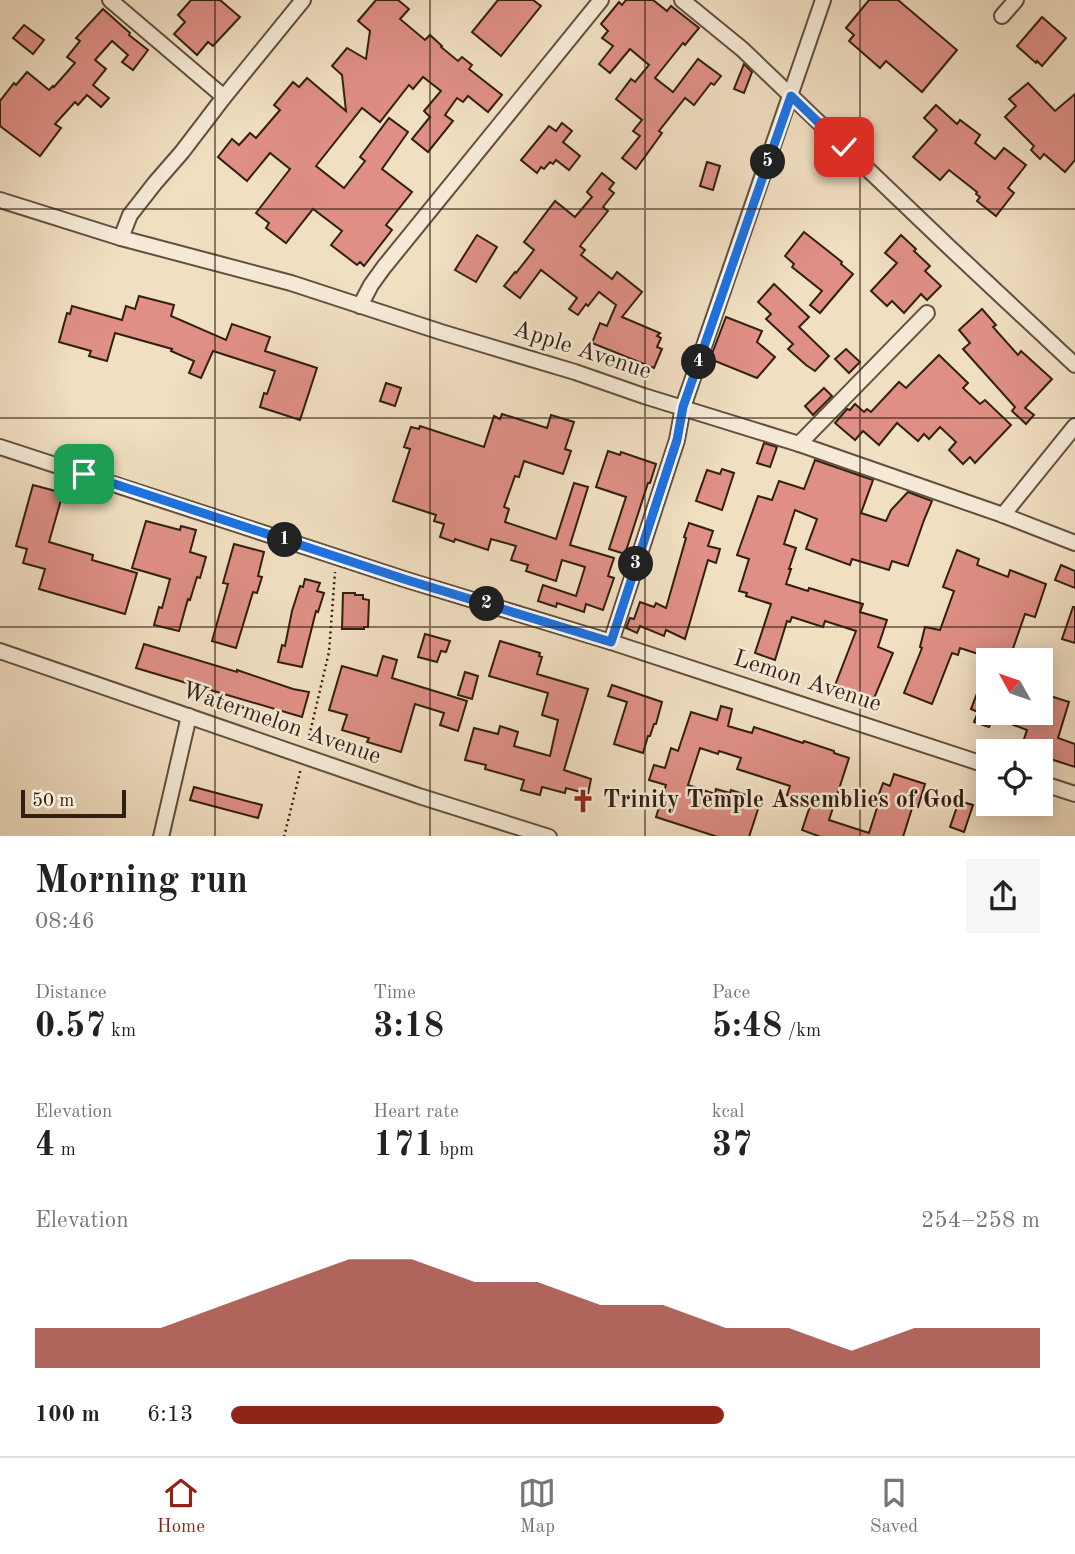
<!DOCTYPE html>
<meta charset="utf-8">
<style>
:root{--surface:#fff;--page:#f6f6f6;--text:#222;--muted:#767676;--line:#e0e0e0;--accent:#8f2418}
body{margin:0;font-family:"Old Standard TT",serif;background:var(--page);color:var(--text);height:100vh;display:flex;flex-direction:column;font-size:26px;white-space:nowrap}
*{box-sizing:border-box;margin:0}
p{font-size:23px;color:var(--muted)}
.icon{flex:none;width:38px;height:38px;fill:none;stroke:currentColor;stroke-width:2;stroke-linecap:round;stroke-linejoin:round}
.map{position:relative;height:836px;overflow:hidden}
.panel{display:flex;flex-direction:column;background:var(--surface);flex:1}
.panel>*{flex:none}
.needle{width:46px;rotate:310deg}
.tools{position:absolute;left:976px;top:648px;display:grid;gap:14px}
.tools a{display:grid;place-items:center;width:77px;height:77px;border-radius:0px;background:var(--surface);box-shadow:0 4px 18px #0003;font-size:35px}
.scale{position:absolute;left:21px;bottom:18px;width:105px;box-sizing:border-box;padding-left:7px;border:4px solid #311f12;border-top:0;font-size:19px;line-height:24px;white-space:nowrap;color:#311f12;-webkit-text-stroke:5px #f6ead7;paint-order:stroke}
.pin{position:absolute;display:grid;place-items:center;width:60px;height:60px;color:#fff;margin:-30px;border-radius:14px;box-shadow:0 4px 10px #0006}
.km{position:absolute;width:35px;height:35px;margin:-18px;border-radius:50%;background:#222;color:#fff;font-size:19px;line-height:35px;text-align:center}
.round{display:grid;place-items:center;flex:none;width:74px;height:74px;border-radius:0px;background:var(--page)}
.overview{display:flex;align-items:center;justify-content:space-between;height:119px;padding:0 35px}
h1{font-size:38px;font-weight:600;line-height:52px}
.stats{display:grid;grid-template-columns:repeat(3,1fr);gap:10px;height:119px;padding:7px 35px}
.stats div{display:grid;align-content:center}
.stats b{font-size:35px;font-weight:600}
.stats small{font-size:19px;font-weight:400}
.stats p{font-size:19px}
.chart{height:196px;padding:14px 35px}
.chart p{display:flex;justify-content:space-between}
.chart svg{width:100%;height:126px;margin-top:7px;fill:var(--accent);opacity:.7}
ul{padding:0 35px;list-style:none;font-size:23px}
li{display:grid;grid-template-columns:112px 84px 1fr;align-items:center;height:52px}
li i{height:18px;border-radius:9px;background:var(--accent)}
.dock{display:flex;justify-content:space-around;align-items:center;height:98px;border-top:2px solid var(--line);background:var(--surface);font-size:19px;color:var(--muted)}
.dock a{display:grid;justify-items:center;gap:4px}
.dock .active{color:var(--accent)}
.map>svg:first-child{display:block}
.building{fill:#df8f85;stroke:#311f12;stroke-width:2}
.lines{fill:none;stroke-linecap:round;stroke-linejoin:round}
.street-casing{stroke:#614f3e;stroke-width:18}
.path{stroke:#311f12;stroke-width:2.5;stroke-dasharray:2 3.5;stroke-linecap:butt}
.street{stroke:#f6ead7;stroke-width:14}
.route-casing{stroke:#fff;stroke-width:14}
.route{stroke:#1a73e8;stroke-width:9}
.grid{fill:none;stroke:#311f12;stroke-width:2;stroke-opacity:0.55}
.labels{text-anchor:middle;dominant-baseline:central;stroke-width:5;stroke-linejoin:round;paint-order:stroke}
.street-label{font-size:24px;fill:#311f12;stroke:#f6ead7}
.poi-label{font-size:24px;font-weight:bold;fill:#311f12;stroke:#f6ead7;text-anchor:start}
</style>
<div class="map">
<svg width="1075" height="837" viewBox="0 0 1075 837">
<rect width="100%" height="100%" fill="#f1dfc2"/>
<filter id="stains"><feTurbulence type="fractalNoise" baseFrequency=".00286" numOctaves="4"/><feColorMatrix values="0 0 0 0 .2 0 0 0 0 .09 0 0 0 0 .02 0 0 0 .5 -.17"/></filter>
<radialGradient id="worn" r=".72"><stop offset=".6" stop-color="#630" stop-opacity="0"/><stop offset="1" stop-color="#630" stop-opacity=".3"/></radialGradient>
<g class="building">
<polygon points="191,0 220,0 240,17 213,46 208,42 197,55 174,34 185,22 178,15"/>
<polygon points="376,0 398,0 409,9 400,19 425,40 430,35 442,46 441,47 458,61 462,57 472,65 469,69 502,95 488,112 468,96 463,102 457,98 445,115 453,121 428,152 412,139 430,117 424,111 441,91 423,77 413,89 409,85 380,122 362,108 316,166 344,188 365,161 360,157 389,118 408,132 382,169 412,192 386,225 392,230 364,266 360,262 357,265 331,245 342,231 313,209 286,243 266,228 269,223 256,213 290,169 270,153 247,181 218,157 232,139 239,145 250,133 256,138 280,110 274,105 293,82 299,87 307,78 346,111 342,75 332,66 347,48 366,59 370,31 358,21"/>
<polygon points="498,0 533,0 541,6 501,56 472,32"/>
<polygon points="626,0 653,0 667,11 671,6 699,28 685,45 683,43 655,78 673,92 698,59 721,76 714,85 711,83 694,105 685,98 659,131 662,133 636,169 622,158 640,136 633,131 642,120 616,99 631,79 635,82 649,65 630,49 610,73 599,64 613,46 602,38 608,31 601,24 619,2 622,5"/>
<polygon points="869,0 898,0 957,50 922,92 886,61 880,68 849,41 854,35 846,28"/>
<polygon points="103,9 130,33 129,35 148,50 133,70 122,62 128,55 112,41 95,60 106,69 93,85 109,98 101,107 87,95 78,105 75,102 55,124 61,128 40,156 0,126 0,101 14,83 16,85 27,72 49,90 53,86 54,87 75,63 67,57 80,41 76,38"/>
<polygon points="1042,17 1066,38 1042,66 1037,61 1036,63 1017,46"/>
<polygon points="24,25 44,40 33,54 13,38"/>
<polygon points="744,64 752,72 744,93 734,89"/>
<polygon points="1028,83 1055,111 1075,94 1075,160 1065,172 1044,154 1040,159 1031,150 1034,146 1005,117 1016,106 1009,99"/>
<polygon points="936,105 957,124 960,120 980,135 975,143 995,159 1004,148 1026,165 1008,188 1014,193 996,216 977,201 980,197 976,194 977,192 949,170 940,180 913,157 937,130 924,118"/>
<polygon points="562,123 572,131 563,142 580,156 569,170 556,160 553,164 550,162 544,169 541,167 537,173 521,160 549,126 556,131"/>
<polygon points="707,162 720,166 713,190 700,186"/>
<polygon points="602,173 614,183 609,189 614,193 603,207 608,211 580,246 585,250 581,255 612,279 617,272 642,292 622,317 660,333 657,336 661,338 657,347 662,349 654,368 592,343 600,323 607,326 616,305 599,292 588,306 586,304 578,315 569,309 577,298 541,270 520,298 504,286 515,272 516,273 534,250 524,242 555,201 575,217 592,197 587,192"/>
<polygon points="804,232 842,262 841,264 853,274 820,313 810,305 822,291 792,267 794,264 785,256"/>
<polygon points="477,235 497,247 476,282 455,270"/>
<polygon points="901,235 916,249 914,251 930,266 925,271 941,286 927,300 921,294 904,313 892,301 887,306 871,291 897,263 885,253"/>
<polygon points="774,284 809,317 799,327 829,356 815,371 806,365 788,349 793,344 766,319 771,314 758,302"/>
<polygon points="139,296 174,305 171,316 226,340 232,324 270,337 265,351 317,368 300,420 260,407 264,393 267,394 275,371 213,351 201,378 189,373 194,361 171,351 172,349 115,333 107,361 89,356 91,351 59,342 67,313 70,314 72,306 122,320 126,306 135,309"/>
<polygon points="982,309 996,325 993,327 1018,355 1021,351 1052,379 1025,408 1034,415 1026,424 1012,411 1015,407 963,349 970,343 959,330"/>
<polygon points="726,317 762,331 757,342 775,357 757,378 710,359"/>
<polygon points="846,349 860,362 849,373 835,359"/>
<polygon points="939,355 968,383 963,388 980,404 985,400 1011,425 975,463 970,457 963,464 949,450 956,442 940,427 929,439 924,434 918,441 897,423 879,445 863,431 855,440 835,423 847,409 850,410 855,404 864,412 867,409 871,412 899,382 906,388"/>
<polygon points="386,383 401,388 395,406 380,401"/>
<polygon points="824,388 832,396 813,415 805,406"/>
<polygon points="502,414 547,428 551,415 574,422 565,449 571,451 563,474 524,461 519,477 515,476 504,507 509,509 505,522 556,539 574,483 588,487 570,545 614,558 608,576 614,578 603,610 586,604 584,612 557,603 556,607 538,601 543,585 576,596 585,567 562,560 556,581 526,571 528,565 511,560 516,546 491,539 488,550 455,539 454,542 440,537 444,524 434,521 436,515 393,501 410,449 404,447 411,427 419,429 420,426 484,447 494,416 500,419"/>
<polygon points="764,443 777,447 770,467 757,463"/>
<polygon points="608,451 620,455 621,452 656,464 650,483 648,483 625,554 609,549 626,497 596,487"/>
<polygon points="815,460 873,480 861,513 886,521 891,510 908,492 932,501 924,520 908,566 892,561 889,570 852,559 850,565 806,549 817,519 795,510 784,544 796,548 789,569 791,569 786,584 808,591 809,588 863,604 860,612 887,620 878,647 893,653 872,703 834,688 856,631 825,621 823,627 792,617 790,622 787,621 775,660 755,653 771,604 746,596 747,593 739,591 749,559 737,555 758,496 772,500 779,481 804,489"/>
<polygon points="722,469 734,473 722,510 696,501 707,470 720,474"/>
<polygon points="33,485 63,493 49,542 93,555 92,560 137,573 125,614 39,589 45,569 23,563 27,549 16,546"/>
<polygon points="146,521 180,530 181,526 196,530 190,552 206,557 200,578 197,577 190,600 188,599 179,631 154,625 159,607 162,608 170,579 132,568"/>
<polygon points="689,523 713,531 708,546 720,549 716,563 708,560 685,639 666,630 664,636 640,626 637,633 626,628 630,618 634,619 640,602 654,607 656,603 666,608 686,538 684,537"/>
<polygon points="234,544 264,552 258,576 262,577 257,593 253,592 236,648 212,641 228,584 223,583"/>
<polygon points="957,550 979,559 977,565 1008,577 1010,570 1046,584 1035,617 1025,614 1009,660 997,660 960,648 958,655 952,653 932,704 904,693 922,648 920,647 925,627 940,630 954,591 943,587"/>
<polygon points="1061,565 1075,571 1075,588 1055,580"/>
<polygon points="305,579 320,583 317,591 324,593 318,612 316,611 302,667 278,662 282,645 285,646 292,611 300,586 303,587"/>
<polygon points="343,593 355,593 355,595 363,595 363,599 369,600 368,627 364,627 364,629 342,629"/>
<polygon points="1073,607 1075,607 1075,643 1062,639"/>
<polygon points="425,634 450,641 446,652 441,651 437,662 418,657"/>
<polygon points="500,641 540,653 539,656 542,657 537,674 588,689 564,770 591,779 588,794 566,788 565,793 542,787 540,795 521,790 524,780 485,769 486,765 465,760 474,728 498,734 500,726 518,732 514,746 550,756 558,720 542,715 548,693 489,676"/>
<polygon points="144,644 237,672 237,670 293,689 309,692 302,717 136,668"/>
<polygon points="383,656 397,660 392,678 467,701 458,731 440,725 444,713 415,704 401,752 367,742 369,738 342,730 347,715 329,710 342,666 377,676"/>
<polygon points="988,665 989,712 1041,712 1041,693 1069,702 1058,738 1075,744 1075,767 1041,756 1041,751 1020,751 1027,730 993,717 989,727 974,722 978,712 971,709"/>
<polygon points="465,672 478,676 472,699 458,695"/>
<polygon points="612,685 662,702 656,724 654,724 650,736 648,736 643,753 614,744 627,702 608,696"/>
<polygon points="721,706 732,709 728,726 752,733 754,727 803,743 804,741 834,751 834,753 849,758 829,820 832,821 869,833 881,795 879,794 883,783 890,786 894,774 925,784 918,807 913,805 903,837 821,837 802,830 811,803 787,795 790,786 737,769 741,758 719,751 718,754 700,748 688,785 715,794 716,789 730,793 731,790 761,800 749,837 718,837 656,817 666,785 649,780 654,765 665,768 671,748 678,751 691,712 717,720"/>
<polygon points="194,787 262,805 258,818 190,800"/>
<polygon points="959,801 973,805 964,832 950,827"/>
</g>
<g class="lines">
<g class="street-casing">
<g id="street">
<polyline points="110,0 224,97"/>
<polyline points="303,0 224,97 182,152 155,183 130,215 121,238 291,283 441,332 575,372 644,396 799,444 1003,515 1075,543"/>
<polyline points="682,0 742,49 949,247 1075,365"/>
<polyline points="1002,16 1016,0"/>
<polyline points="0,200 121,238"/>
<polyline points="360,306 371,285 384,267 601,0"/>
<polyline points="799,444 927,313"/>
<polyline points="0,447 407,580 611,642 989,766"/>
<polyline points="1003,515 1075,426"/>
<polyline points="611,642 677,440 683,407 823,0"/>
<polyline points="0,651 419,796 549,837"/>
<polyline points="1041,783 1075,794"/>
<polyline points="161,837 189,716"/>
</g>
</g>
<g class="path">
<polyline points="308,741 329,652 335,572"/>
<polyline points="284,837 301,768"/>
</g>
<use href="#street" class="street"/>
</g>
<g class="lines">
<g class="route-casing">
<polyline id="route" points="84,474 407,580 611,642 677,440 683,407 791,96 844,147"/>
</g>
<use href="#route" class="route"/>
</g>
<path class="grid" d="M215 0V837M430 0V837M645 0V837M860 0V837M0 209H1075M0 418H1075M0 627H1075"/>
<defs>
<g id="church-bare" transform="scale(1.89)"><path d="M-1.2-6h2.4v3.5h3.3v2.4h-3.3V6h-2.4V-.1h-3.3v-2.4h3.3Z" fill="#8f2418" stroke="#f6ead7" stroke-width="2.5" paint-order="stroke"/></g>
</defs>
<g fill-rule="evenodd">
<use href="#church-bare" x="583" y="801"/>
</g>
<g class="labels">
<g class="street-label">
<text transform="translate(582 351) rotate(18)">Apple Avenue</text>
<text transform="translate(807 682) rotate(18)">Lemon Avenue</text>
<text transform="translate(281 724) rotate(19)">Watermelon Avenue</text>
</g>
<g class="poi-label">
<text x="603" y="801">Trinity Temple Assemblies of God</text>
</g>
</g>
<rect width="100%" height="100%" filter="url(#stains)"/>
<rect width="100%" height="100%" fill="url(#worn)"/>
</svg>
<div class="tools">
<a><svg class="needle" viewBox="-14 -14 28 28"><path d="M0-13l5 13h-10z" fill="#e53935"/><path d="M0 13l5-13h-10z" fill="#767676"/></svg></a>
<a><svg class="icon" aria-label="locate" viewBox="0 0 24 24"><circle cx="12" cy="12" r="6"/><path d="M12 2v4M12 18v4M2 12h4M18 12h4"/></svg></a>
</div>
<div class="scale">50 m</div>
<div class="pin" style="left:84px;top:474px;background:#1e9e55"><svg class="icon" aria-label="arrive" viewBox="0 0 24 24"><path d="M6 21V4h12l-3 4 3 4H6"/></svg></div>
<div class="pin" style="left:844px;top:147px;background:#d93025"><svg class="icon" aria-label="check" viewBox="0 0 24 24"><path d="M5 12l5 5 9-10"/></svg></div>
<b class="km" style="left:285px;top:540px">1</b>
<b class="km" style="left:487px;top:604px">2</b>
<b class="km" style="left:636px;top:564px">3</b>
<b class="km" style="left:699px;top:362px">4</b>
<b class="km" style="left:768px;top:162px">5</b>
</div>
<section class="panel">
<div class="overview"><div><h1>Morning run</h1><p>08:46</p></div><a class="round"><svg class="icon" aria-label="share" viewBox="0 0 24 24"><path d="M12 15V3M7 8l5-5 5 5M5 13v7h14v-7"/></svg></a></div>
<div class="stats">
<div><p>Distance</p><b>0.57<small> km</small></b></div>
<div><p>Time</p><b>3:18</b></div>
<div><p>Pace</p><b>5:48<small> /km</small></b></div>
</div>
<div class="stats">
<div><p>Elevation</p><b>4<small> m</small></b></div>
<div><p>Heart rate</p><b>171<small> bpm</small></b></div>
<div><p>kcal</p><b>37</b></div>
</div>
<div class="chart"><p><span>Elevation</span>254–258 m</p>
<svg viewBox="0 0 160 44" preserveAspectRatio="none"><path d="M0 44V30L10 30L20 30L30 22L40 14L50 6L60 6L70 14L80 14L90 22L100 22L110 30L120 30L130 38L140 30L150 30L160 30V44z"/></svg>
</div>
<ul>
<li><b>100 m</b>6:13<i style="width:61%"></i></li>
</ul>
</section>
<nav class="dock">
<a class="active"><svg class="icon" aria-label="home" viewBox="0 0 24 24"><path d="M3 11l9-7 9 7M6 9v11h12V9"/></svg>Home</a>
<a><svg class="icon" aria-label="map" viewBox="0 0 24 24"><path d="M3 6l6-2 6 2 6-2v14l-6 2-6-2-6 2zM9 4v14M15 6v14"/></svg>Map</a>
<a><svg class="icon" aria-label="saved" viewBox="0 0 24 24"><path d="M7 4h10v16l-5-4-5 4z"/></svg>Saved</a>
</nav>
